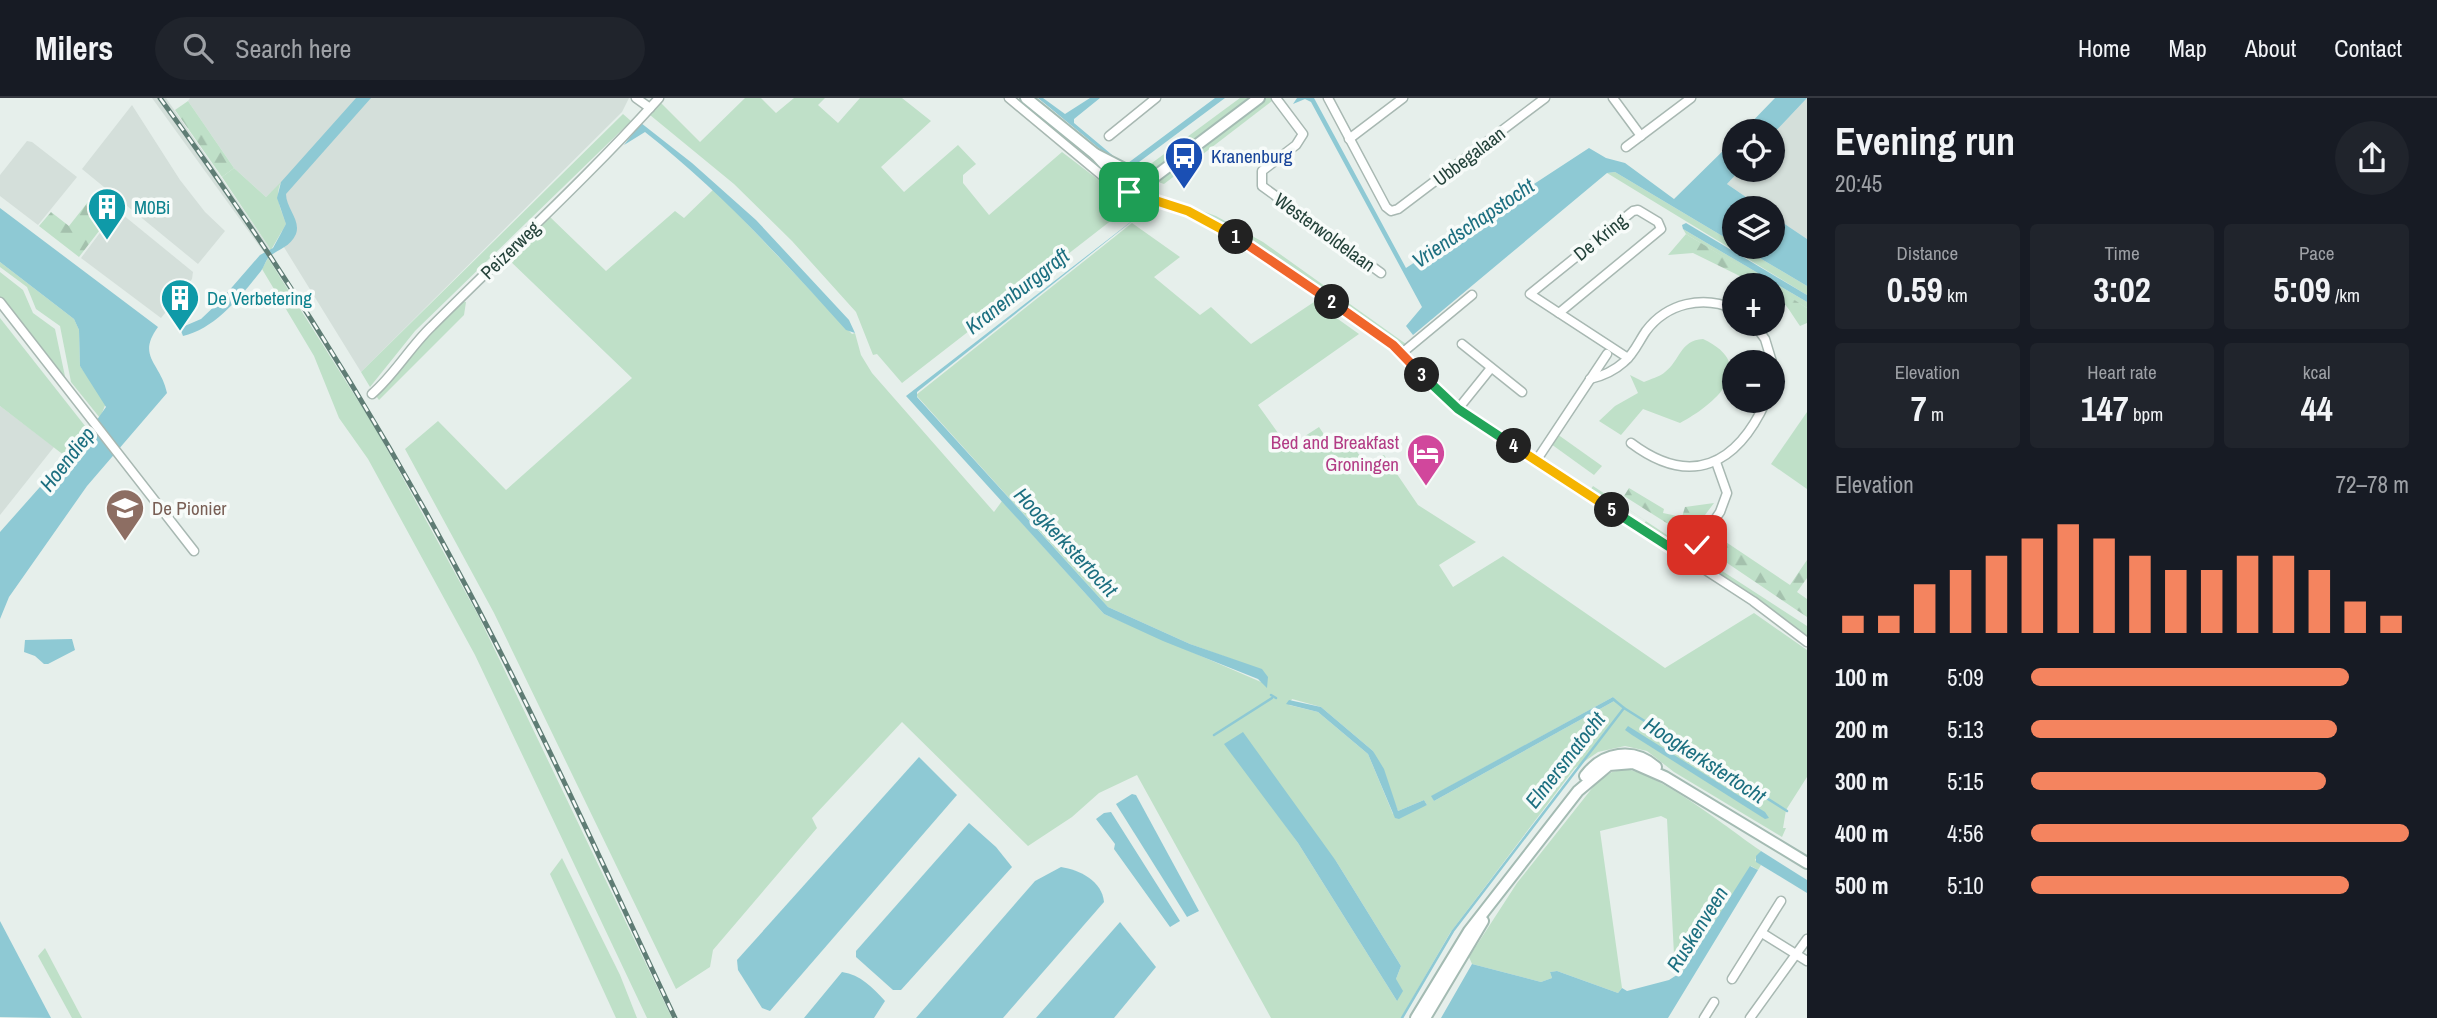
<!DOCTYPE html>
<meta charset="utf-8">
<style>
:root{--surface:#171b24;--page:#20242c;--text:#f1f3f6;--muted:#9ea1a6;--line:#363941;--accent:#f4845f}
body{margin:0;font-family:"Archivo Narrow",sans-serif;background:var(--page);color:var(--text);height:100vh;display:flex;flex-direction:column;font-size:26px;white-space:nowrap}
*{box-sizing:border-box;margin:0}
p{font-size:23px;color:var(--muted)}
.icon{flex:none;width:38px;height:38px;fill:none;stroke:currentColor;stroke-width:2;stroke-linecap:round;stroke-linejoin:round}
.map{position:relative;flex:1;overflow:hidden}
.sheet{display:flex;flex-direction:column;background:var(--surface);width:630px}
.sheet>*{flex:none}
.controls{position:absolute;left:1722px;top:21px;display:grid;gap:14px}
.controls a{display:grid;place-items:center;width:63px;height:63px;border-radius:50%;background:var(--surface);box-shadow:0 2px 5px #0004;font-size:35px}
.pin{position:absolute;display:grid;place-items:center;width:60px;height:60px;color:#fff;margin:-30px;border-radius:14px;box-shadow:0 4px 10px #0006}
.km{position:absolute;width:35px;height:35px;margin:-18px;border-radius:50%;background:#222;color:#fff;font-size:19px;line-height:35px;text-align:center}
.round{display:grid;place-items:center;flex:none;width:74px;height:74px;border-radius:37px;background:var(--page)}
.head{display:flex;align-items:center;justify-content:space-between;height:119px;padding:0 28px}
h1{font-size:38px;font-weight:700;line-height:52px}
.metrics{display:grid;grid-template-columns:repeat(3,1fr);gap:10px;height:119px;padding:7px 28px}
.metrics div{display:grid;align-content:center;border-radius:7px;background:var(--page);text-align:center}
.metrics b{font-size:35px;font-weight:700}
.metrics small{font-size:19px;font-weight:400}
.metrics p{font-size:19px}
.chart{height:196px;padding:14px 28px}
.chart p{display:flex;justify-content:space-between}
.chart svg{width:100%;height:126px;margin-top:7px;stroke:var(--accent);stroke-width:6}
ul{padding:0 28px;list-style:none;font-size:23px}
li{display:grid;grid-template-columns:112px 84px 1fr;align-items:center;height:52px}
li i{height:18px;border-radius:9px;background:var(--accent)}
header{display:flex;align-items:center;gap:42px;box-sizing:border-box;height:98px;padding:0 35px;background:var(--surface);border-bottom:2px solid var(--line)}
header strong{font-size:33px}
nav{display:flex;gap:38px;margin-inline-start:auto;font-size:24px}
.search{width:490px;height:63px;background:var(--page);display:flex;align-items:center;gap:18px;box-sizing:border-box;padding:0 24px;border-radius:38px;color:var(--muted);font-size:26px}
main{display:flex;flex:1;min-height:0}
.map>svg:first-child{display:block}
.built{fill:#d4dfda}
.green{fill:#bfe0c8;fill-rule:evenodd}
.forest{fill:url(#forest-firs)}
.water{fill:#8ec9d4}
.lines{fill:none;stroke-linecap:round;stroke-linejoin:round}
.stream{stroke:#8ec9d4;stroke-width:2.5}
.street-casing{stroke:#a8b8b2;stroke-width:11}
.secondary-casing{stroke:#a4bbb3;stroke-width:14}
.street{stroke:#fff;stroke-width:8}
.secondary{stroke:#fff;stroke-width:10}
.rail-casing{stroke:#5f7d75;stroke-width:5}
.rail{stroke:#f7fbf9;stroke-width:2.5;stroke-dasharray:8;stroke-linecap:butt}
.split-1-casing{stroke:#fff;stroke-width:14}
.split-2-casing{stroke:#fff;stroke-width:14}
.split-3-casing{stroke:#fff;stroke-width:14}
.split-4-casing{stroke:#fff;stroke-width:14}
.split-5-casing{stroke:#fff;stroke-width:14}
.split-6-casing{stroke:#fff;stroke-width:14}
.split-1{stroke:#f5b400;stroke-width:9}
.split-2{stroke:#f0652b;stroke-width:9}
.split-3{stroke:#f0652b;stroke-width:9}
.split-4{stroke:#22a559;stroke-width:9}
.split-5{stroke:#f5b400;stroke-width:9}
.split-6{stroke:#22a559;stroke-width:9}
.labels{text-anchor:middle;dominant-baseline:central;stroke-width:7;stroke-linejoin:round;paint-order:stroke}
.transit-label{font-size:19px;fill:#164399;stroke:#f7fbf9;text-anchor:start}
.street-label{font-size:19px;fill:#24423a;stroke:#f7fbf9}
.culture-label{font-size:19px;fill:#0d838f;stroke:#f7fbf9;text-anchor:start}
.hotel-label{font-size:19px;fill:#b23c85;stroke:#f7fbf9;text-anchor:end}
.education-label{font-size:19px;fill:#785e54;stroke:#f7fbf9;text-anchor:start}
.water-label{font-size:21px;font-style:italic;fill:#1c6f80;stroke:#f7fbf9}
</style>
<header>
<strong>Milers</strong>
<div class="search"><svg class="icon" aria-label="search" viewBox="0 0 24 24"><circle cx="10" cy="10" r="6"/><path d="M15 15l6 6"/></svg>Search here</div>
<nav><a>Home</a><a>Map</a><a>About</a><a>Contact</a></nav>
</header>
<main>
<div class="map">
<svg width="1807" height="920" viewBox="0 0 1807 920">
<defs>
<pattern id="forest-firs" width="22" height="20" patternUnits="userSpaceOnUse" patternTransform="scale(1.75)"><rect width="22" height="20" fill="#bfe0c8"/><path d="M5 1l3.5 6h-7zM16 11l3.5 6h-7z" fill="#a4c1ad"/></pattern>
</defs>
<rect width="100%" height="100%" fill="#e6efeb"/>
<g class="built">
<polygon points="152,0 166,0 271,152 265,156"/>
<polygon points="190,0 629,0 622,14 361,274 282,146 281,85 266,99 234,70 188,3"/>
<polygon points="1807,0 1807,141 1773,118 1773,110 1762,110 1727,86 1740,72 1773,72 1773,36"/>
<polygon points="132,7 180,82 205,114 225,133 198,166 82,71"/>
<polygon points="27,43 32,44 77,79 38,127 0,98 0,77"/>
<polygon points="117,112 193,174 192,181 161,220 81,160"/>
<polygon points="0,308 54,349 0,417"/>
</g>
<g class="green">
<polygon points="745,0 761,0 776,15 794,0 825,0 818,7 838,25 860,0 902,0 931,23 881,69 904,94 958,47 976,66 963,77 963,85 989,117 1062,54 1117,96 1135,104 902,285 877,256 873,257 856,214 792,143 734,86 650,17 661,5 700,44"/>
<polygon points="1240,0 1251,0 1152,75 1137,76"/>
<polygon points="1265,0 1276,0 1164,86 1155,83"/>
<polygon points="623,16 631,23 415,233 370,289 361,274"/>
<path d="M234 70 266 99 281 84C274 99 281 111 286 126L271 152 222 79Z"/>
<polygon points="1615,74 1734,145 1734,149 1741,149 1807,188 1807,197 1607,75"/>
<path d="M714 91 852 236 855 235 861 257 872 275 994 414 1002 403 1104 516 1261 584 1262 572 1190 546 1108 509 916 297 1132 125 1180 159 1154 179 1200 217 1211 209 1251 246 1314 204 1359 236 1258 307 1288 349 1319 329 1329 344 1344 338 1366 365 1384 357 1418 407 1476 444 1439 467 1453 489 1503 458 1665 570 1754 515 1807 552V679L1786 712 1783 730H1786L1782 739 1674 674 1647 653 1625 648 1598 654 1575 670 1450 835 1401 920H1271L1137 677 1099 695 1072 719 1028 748 902 624 812 720 817 730 713 852 710 869 676 891 494 515 405 351 438 323 506 392 632 280 508 161 550 119 606 173 675 113 684 120ZM1613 599 1616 602 1434 703 1432 698ZM1292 601 1321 609 1373 653 1398 713 1424 702 1427 707 1393 716 1368 656 1318 614 1289 607ZM1252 681 1336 763 1401 868 1396 881 1397 903 1298 745Z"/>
<polygon points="1156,96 1216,118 1263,144 1406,246 1400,248 1226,129 1156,99"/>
<polygon points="1683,131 1807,204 1807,210 1686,136"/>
<polygon points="268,160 376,331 478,517 672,920 647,920 475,557 368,361 339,320 314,258 262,171"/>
<polygon points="0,164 74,221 79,232 80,268 106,305 100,320 71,284 60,228 36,211 27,189 0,169"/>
<polygon points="0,174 23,192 33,215 55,231 66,283 0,199"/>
<polygon points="462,203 466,204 464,217 379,302 374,295"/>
<polygon points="0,220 89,333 65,358 0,308"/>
<path d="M1703 241C1761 268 1714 307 1680 325L1643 311 1621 337 1599 323 1615 308 1638 295 1630 277 1644 284C1650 281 1660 279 1665 274 1680 263 1680 242 1703 241Z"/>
<polygon points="1807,314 1807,391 1771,366"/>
<polygon points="1557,336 1602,368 1594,377 1551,346"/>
<polygon points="1593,388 1688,451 1682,453 1642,428 1646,423 1628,411 1624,417 1589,394"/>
<polygon points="1696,456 1807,528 1807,538 1696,463"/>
<path d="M1626 671C1662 677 1729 731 1761 753L1755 762 1761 767 1758 772 1751 768 1683 873 1675 876 1667 721 1661 718 1600 733 1622 890 1618 895 1557 873 1550 874 1552 880 1541 884 1472 866 1469 859 1517 785 1597 684 1612 674Z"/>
<polygon points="562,760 620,877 637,920 616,920 550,776"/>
<polygon points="45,850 82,920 72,920 38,858"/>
</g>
<g class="forest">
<polygon points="188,3 234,70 222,79 175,12"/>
<polygon points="95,95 116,111 79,159 39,128 51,114 69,128"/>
<polygon points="1686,136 1771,187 1758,187 1693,155 1668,157"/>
<path d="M1773 188 1807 210V225L1800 228C1793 218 1782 199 1773 195Z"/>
<polygon points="1629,390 1664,411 1663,415 1682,419 1685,409 1714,405 1696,429 1702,433 1695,443 1624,398"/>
<polygon points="1711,434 1790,487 1807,462 1807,480 1797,494 1807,501 1807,519 1702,448"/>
</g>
<g class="water">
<path d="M356 0H371L286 96C286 110 301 122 296 136 290 150 277 151 268 160 265 164 264 169 261 173 241 198 215 231 183 238L180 230 201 221 220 203 260 157 273 150 286 126 277 100 281 84Z"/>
<polygon points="1038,0 1043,0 1065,16 1090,0 1100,0 1074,21 1074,25 1117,61 1128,65 1215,0 1225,0 1131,70 1111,60"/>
<polygon points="1297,0 1314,0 1406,170 1589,50 1606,60 1625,65 1674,101 1734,42 1734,72 1740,72 1727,86 1762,110 1734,110 1734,145 1615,74 1607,75 1413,237 1406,228 1422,209 1311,4 1305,1 1293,6"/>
<polygon points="1775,0 1807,0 1773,36 1773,33 1743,33"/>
<path d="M641 25 692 65 756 122 849 222 855 235 846 232C782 161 720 93 645 34L624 47Z"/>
<path d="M0 110 158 229C136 259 161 265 167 295L87 388 9 499 0 521V434L87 336 106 309 80 268 79 232 74 221 0 164Z"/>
<polygon points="1146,112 917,294 917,299 1108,509 1190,546 1262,571 1268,579 1267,590 1258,581 1163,543 1104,516 906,298"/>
<polygon points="1773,118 1807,141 1807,188 1741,149 1773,149"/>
<polygon points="1686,125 1807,197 1807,204 1683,131 1682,127"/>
<polygon points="72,541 75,552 48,566 44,566 35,558 24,554 25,542"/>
<polygon points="1613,599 1616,602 1434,703 1431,698"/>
<polygon points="1289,602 1321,609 1373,653 1384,671 1398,713 1424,702 1427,707 1399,721 1395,720 1368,656 1318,614 1286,606"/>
<polygon points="1628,628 1765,714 1769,720 1765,721 1632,637 1625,632"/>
<polygon points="1243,634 1336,763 1401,868 1396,881 1403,893 1397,903 1298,745 1224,646"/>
<polygon points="919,659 957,697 770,913 762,910 738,872 737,862"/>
<polygon points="1132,696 1136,697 1199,813 1187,819 1116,706"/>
<polygon points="1111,714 1180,823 1170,829 1114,751 1115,746 1096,721 1104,715"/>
<polygon points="969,725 996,749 1012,769 901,892 893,892 856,859 856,853"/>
<polygon points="1761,753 1807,782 1807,795 1756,764 1756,758"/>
<polygon points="1750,768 1758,772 1668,920 1441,920 1472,866 1541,884 1552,880 1550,874 1557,873 1618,895 1622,890 1627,893 1669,882 1683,873"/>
<path d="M1061 769C1080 772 1102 783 1104 804L1003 920H916L1035 783Z"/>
<polygon points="0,823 51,920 0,919"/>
<polygon points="1120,824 1156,869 1114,920 1036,920"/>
<path d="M842 874C861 877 872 889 885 903L874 920H804Z"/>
</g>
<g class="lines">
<g class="stream">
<polyline points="1111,96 1130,104"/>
<polyline points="1271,597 1276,600"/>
<polyline points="1613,601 1624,610"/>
<polyline points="1214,637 1272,600"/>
<polyline points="1402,920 1453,833 1624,610 1787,713"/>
</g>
<g class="street-casing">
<g id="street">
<polyline points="636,0 650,10"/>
<polyline points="1009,0 1117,90 1188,112 1249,146 1393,247 1458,311 1753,503 1807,544"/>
<polyline points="1276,0 1303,36 1296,47 1262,73 1262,88 1381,175"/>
<polyline points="1328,0 1386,109 1391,113 1398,111 1545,0"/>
<polyline points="1613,0 1641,38"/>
<polyline points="1109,38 1156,0"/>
<polyline points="1349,41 1403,0"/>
<polyline points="1626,49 1691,0"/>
<polygon points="1638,112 1658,124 1661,131 1559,215 1530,196 1633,113"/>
<polyline points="0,204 194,453"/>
<polyline points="1559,215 1628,260"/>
<polyline points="1754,226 1765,241 1772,264"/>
<polyline points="1462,246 1522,294"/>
<polyline points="1402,255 1472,197"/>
<path d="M1590 281C1603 278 1614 273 1624 264 1634 256 1639 243 1646 233 1667 205 1703 197 1734 211"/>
<path d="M372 296C395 276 410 249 432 228 508 152 587 80 659 0"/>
<polyline points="1458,311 1491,270"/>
<path d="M1631 345C1691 390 1737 367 1766 303"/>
<polyline points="1536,363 1607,256"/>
<polyline points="1688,461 1720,414 1727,395 1716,364"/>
<polyline points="1762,835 1807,863"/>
<polyline points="1732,881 1781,803"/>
<polyline points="1704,920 1714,904"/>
<polyline points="1750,920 1807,841"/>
</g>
</g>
<g class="secondary-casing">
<g id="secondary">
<polyline points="1026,0 1095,56 1148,83"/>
<polyline points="1095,56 1115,78 1141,89 1259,0"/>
<path d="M1585 678C1603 654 1633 649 1656 669"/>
<polyline points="1416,920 1469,833 1578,693 1609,667 1633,665 1665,679 1807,765"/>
<polyline points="1425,920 1483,823"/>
</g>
</g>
<use href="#street" class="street"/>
<use href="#secondary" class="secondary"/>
<g class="rail-casing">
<path id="rail" d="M160 0C274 156 377 319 467 490 542 631 607 776 675 920"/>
</g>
<use href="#rail" class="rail"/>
</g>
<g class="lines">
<g class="split-1-casing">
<polyline id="split-1" points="1129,94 1188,113 1236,139"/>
</g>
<g class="split-2-casing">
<polyline id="split-2" points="1236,139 1332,204"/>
</g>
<g class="split-3-casing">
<polyline id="split-3" points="1332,204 1393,247 1422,277"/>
</g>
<g class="split-4-casing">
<polyline id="split-4" points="1422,277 1458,311 1514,348"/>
</g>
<g class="split-5-casing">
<polyline id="split-5" points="1514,348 1612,412"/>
</g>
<g class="split-6-casing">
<polyline id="split-6" points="1612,412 1688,461 1697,447"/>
</g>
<use href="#split-1" class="split-1"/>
<use href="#split-2" class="split-2"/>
<use href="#split-3" class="split-3"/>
<use href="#split-4" class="split-4"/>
<use href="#split-5" class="split-5"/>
<use href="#split-6" class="split-6"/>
</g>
<defs>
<g id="bus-pin" transform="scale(2.0125)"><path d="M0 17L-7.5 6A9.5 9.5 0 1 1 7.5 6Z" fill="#1a4fb4" stroke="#f7fbf9"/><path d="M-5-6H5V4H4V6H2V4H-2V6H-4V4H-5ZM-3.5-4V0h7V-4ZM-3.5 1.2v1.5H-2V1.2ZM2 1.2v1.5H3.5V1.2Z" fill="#fff"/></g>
<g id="building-pin" transform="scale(2.0125)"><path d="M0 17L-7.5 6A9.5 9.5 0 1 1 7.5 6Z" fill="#0f9aa8" stroke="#f7fbf9"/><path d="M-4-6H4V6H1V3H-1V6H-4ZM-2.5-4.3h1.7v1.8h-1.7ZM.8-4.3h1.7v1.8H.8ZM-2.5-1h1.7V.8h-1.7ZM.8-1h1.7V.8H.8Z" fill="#fff"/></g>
<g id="hotel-pin" transform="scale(2.0125)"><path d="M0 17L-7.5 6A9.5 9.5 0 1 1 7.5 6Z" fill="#d1479c" stroke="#f7fbf9"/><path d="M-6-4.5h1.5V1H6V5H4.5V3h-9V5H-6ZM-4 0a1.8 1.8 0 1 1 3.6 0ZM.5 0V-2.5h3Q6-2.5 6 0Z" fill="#fff"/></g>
<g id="school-pin" transform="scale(2.0125)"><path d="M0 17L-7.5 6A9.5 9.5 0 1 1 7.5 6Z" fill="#8d6e63" stroke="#f7fbf9"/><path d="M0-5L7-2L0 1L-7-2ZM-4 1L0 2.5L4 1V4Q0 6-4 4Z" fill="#fff"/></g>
</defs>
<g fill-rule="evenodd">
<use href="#bus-pin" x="1184" y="58"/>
<use href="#building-pin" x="107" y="109"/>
<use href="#building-pin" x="180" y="200"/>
<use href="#hotel-pin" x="1426" y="355"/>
<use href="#school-pin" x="125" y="410"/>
</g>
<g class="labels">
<g class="transit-label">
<text x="1211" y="58">Kranenburg</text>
</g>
<g class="street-label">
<text transform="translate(1469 58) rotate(-37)">Ubbegalaan</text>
<text transform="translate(1325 134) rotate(36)">Westerwoldelaan</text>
<text transform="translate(1600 139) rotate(-39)">De Kring</text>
<text transform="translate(510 152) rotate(-44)">Peizerweg</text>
</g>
<g class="culture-label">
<text x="134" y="109">M0Bi</text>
<text x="207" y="200">De Verbetering</text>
</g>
<g class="hotel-label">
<text x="1399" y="344">Bed and Breakfast<tspan x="1399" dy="22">Groningen</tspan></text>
</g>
<g class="education-label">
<text x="152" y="410">De Pionier</text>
</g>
<g class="water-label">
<text transform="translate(1473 125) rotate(-34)">Vriendschapstocht</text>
<text transform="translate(1017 193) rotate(-38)">Kranenburggraft</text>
<text transform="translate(67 361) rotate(-52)">Hoendiep</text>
<text transform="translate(1066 444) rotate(47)">Hoogkerkstertocht</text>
<text transform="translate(1565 662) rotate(-52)">Elmersmatocht</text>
<text transform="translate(1705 662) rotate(33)">Hoogkerkstertocht</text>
<text transform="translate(1697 831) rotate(-58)">Ruskenveen</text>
</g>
</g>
</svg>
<div class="controls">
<a><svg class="icon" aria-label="locate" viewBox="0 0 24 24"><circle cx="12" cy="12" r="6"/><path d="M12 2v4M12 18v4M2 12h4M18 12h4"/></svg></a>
<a><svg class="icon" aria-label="layers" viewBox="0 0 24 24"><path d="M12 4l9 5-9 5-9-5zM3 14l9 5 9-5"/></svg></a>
<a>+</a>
<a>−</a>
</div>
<div class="pin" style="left:1129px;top:94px;background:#1e9e55"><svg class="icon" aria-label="arrive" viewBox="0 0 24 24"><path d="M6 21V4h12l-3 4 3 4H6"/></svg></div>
<div class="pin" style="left:1697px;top:447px;background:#d93025"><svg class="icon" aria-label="check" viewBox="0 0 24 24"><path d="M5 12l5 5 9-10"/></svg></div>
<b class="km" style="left:1236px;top:139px">1</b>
<b class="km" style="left:1332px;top:204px">2</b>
<b class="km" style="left:1422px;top:277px">3</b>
<b class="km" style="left:1514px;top:348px">4</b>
<b class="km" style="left:1612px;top:412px">5</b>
</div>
<section class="sheet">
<div class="head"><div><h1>Evening run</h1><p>20:45</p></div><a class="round"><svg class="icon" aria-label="share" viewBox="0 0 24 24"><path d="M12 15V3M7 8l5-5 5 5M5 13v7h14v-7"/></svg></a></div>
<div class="metrics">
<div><p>Distance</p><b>0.59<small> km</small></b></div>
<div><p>Time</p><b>3:02</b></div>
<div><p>Pace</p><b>5:09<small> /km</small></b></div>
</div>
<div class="metrics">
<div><p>Elevation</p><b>7<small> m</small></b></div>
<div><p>Heart rate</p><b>147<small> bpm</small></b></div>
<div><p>kcal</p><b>44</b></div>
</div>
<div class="chart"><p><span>Elevation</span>72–78 m</p>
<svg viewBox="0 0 160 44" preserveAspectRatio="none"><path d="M5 44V38M15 44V38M25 44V27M35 44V22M45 44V17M55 44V11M65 44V6M75 44V11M85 44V17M95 44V22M105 44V22M115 44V17M125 44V17M135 44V22M145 44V33M155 44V38"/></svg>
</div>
<ul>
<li><b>100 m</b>5:09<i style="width:84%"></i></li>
<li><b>200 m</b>5:13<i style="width:81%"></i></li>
<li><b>300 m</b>5:15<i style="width:78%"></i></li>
<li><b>400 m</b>4:56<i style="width:100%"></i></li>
<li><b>500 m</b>5:10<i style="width:84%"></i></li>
</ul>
</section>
</main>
